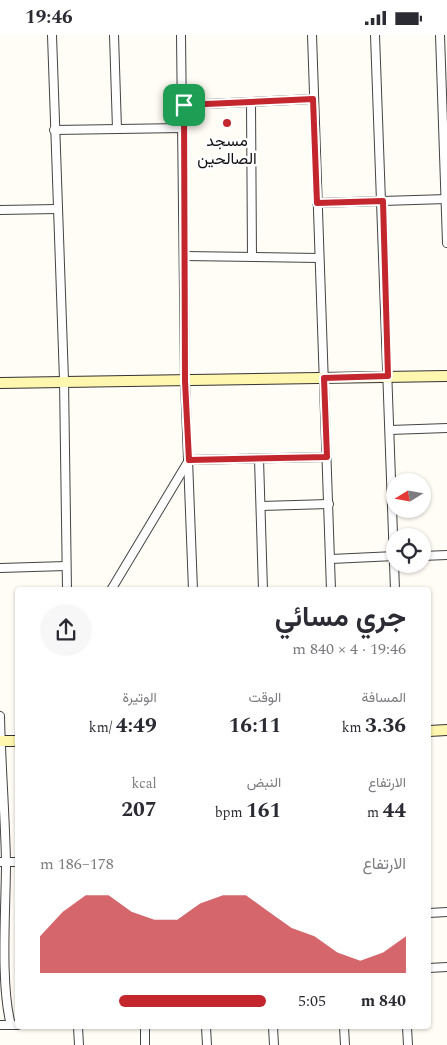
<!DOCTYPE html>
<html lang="ar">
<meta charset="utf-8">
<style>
:root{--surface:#fff;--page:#f7f7f7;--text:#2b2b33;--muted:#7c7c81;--accent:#c4262e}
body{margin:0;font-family:Spectral,Vazirmatn,serif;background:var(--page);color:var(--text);direction:rtl;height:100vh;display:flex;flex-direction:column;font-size:19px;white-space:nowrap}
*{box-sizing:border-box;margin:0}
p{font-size:16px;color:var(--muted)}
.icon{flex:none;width:28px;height:28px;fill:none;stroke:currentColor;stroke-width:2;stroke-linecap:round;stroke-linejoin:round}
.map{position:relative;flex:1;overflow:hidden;direction:ltr}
.drawer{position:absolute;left:15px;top:552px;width:416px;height:442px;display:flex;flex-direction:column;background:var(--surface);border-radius:5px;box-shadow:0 1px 4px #0004;direction:rtl}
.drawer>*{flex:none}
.needle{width:32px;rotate:259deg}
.tools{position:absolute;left:386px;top:438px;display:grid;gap:10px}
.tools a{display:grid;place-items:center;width:45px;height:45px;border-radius:50%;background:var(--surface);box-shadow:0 1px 4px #0004;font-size:25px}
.pin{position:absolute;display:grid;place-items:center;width:42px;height:42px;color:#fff;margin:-21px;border-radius:10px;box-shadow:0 2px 8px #0006}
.round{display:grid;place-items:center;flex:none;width:52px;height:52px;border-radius:26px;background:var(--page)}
.overview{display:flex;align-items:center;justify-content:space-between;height:85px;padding:0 25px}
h1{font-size:28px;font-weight:700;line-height:38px}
.metrics{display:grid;grid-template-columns:repeat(3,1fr);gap:8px;height:85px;padding:5px 25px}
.metrics div{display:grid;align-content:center}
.metrics b{font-size:21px;font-weight:700}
.metrics small{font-size:14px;font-weight:400}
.metrics p{font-size:14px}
.chart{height:140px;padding:10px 25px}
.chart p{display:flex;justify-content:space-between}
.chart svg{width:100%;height:90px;margin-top:5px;fill:var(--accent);opacity:.7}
ul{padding:0 25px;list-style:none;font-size:16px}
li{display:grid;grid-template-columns:80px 60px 1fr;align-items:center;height:38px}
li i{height:12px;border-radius:6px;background:var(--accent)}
.status{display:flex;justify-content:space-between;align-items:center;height:35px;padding:0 25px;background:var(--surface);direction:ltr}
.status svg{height:14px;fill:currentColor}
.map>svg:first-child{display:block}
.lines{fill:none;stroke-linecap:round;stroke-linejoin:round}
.street-casing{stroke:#444;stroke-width:10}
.secondary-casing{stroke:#333;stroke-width:12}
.street{stroke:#fff;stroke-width:8}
.secondary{stroke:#fff6b0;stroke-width:10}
.route-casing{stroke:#fff;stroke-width:10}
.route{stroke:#c4262e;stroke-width:6}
.poi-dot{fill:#c4262e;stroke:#fff;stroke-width:2}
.labels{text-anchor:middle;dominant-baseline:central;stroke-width:5;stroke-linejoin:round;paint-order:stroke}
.poi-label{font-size:16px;fill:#111;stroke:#fff}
</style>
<div class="status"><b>19:46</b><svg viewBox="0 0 49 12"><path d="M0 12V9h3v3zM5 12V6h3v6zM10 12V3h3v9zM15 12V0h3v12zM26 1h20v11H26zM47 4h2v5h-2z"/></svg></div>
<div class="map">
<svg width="447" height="1010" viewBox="0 0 447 1010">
<rect width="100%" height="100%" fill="#fffdf5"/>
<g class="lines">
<g class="street-casing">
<g id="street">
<polyline points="52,0 64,345 67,555"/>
<polyline points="114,0 117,94"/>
<polyline points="181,0 185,346 193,555"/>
<polyline points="312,0 331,555"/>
<polyline points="375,0 395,555"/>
<polyline points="440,0 447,208"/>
<polyline points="251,67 252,222"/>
<polyline points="184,70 313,64"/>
<polyline points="54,95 183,93"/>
<polyline points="317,168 447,164"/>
<polyline points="0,175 57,174"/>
<polyline points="184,221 319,223"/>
<polyline points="390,395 447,393"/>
<polyline points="259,424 263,555"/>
<polyline points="261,471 329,469"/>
<polyline points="422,521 447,520"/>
<polyline points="331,524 395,521"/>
<polyline points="0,533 66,531"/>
<polyline points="111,555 189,425 327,422"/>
<path d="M0 681C1 730 5 778 6 827 6 873 0 949 11 990"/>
<polyline points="0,827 18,827"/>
<polyline points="429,878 447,877"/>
<polyline points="429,933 447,932"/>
<polyline points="0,990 18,990"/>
<polyline points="78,992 79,1010"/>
<polyline points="145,992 145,1010"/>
<polyline points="206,992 207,1010"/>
<polyline points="273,992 274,1010"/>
<polyline points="344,992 345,1010"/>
<polyline points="407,992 408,1010"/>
</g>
</g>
<g class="secondary-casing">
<g id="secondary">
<polyline points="0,348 447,341"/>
<polyline points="429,696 447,695"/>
<polyline points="0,706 18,706"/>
</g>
</g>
<use href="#street" class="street"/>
<use href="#secondary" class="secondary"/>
</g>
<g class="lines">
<g class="route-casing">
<polygon id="route" points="313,64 317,168 383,166 388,341 324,343 327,422 189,425 185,346 184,70"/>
</g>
<use href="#route" class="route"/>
</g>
<circle class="poi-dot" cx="227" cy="88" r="5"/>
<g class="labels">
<g class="poi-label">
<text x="227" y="106">مسجد<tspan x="227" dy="18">الصالحين</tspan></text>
</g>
</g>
</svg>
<div class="tools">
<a><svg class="needle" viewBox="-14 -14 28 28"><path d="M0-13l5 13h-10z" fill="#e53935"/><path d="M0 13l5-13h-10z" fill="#7c7c81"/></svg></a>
<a><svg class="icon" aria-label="locate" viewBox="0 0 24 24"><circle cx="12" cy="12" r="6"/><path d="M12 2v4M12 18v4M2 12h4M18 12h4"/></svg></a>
</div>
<div class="pin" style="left:184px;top:70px;background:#1e9e55"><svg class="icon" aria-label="arrive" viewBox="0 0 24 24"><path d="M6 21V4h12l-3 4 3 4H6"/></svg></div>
<section class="drawer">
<div class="overview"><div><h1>جري مسائي</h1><p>19:46 · 4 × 840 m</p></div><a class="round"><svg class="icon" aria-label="share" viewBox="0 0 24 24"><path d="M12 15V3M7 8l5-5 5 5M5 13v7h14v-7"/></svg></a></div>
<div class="metrics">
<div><p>المسافة</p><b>3.36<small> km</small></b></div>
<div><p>الوقت</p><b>16:11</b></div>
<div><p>الوتيرة</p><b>4:49<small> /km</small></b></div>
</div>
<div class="metrics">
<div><p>الارتفاع</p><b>44<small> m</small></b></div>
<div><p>النبض</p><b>161<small> bpm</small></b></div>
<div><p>kcal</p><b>207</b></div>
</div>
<div class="chart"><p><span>الارتفاع</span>178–186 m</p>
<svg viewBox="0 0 160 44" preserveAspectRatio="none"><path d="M0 44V26L10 14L20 6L30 6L40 14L50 18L60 18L70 10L80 6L90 6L100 14L110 22L120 26L130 34L140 38L150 34L160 26V44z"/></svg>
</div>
<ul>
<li><b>840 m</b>5:05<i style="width:65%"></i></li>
</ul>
</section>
</div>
